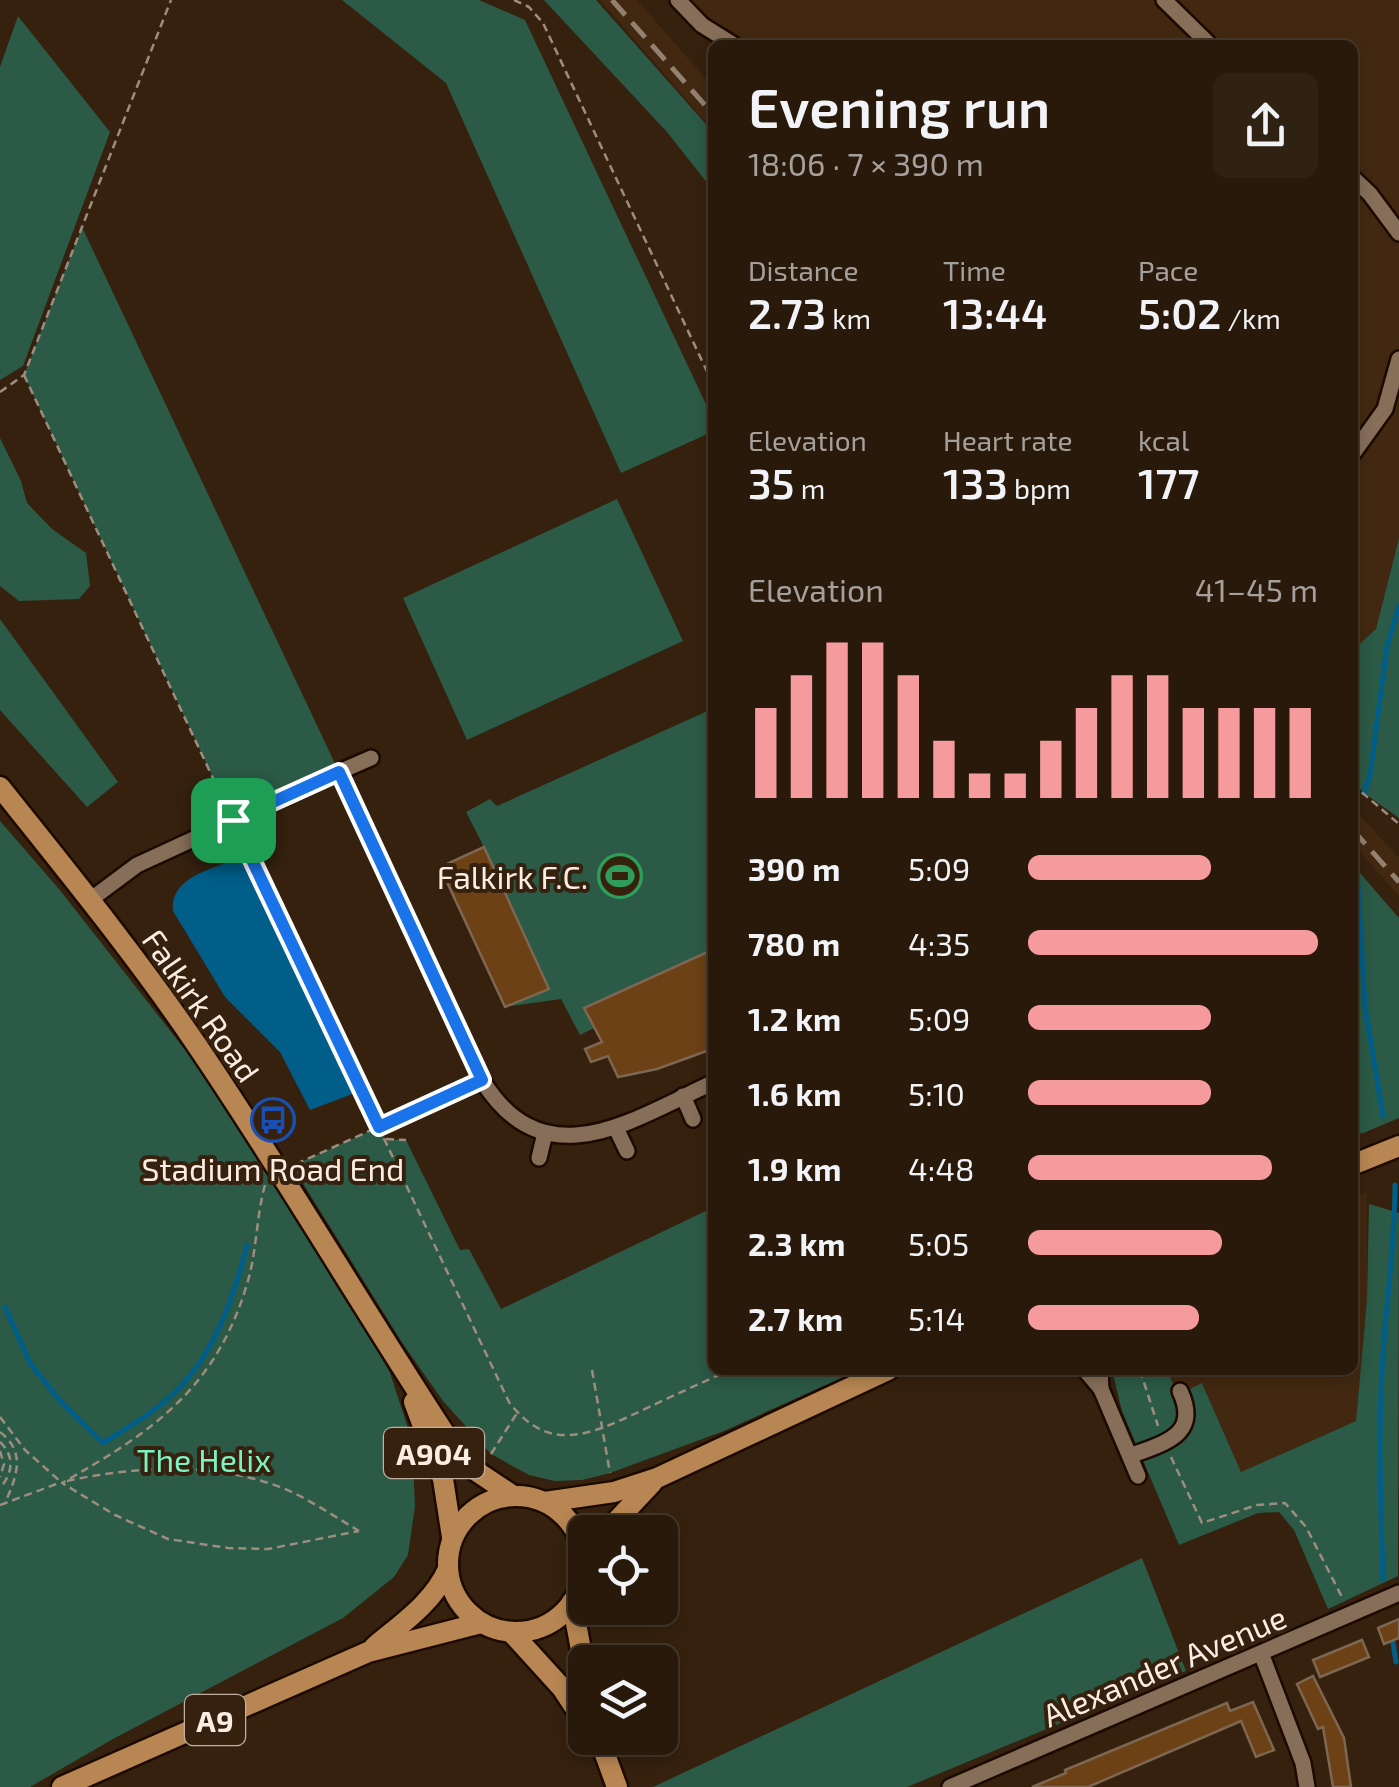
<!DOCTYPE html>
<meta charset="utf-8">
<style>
:root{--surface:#28190a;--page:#302213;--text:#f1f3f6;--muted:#a5a09c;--line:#44382b;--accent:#f59b9d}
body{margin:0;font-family:"Exo 2",sans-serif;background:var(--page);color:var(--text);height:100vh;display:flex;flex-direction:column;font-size:38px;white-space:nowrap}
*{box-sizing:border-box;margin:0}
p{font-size:32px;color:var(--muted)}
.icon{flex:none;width:55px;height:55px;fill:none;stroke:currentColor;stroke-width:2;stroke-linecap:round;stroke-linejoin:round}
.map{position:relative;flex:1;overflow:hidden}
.drawer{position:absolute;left:708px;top:40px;width:650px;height:1335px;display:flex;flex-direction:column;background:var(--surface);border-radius:15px;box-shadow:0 5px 15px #0003,0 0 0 2px var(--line)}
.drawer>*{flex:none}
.tools{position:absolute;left:568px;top:1515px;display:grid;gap:20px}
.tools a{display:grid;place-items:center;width:110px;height:110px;border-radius:15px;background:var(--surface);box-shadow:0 5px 15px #0003,0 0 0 2px var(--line);font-size:50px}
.pin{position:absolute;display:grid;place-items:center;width:85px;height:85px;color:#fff;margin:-42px;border-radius:20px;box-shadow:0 5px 15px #0006}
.round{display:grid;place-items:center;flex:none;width:105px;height:105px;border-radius:15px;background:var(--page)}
.summary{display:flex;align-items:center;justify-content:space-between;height:170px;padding:0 40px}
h1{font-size:55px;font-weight:600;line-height:75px}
.stats{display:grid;grid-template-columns:repeat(3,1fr);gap:15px;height:170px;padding:10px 40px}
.stats div{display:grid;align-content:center}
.stats b{font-size:42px;font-weight:600}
.stats small{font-size:28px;font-weight:400}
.stats p{font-size:28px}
.chart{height:280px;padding:20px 40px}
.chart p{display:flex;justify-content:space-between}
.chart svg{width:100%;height:180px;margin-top:10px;stroke:var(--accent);stroke-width:6}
ul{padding:0 40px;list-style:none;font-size:32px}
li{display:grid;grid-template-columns:160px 120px 1fr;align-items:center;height:75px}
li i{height:25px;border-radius:12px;background:var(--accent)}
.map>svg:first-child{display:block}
.built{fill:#422810}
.green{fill:#2b5a46}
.water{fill:#005e89}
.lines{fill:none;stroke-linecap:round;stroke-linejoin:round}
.stream{stroke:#005e89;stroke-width:5}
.building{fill:#6b4115;stroke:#7e6752;stroke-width:2.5}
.minor-casing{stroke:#1c0a00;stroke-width:20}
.major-casing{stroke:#1c0a00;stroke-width:25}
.path{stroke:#9e8d7e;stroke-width:2.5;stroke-dasharray:8 5;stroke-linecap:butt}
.minor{stroke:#866e59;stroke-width:15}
.major{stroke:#b88652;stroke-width:20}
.rail{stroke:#928171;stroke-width:5;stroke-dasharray:20 10;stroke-linecap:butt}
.route-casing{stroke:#fff;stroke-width:20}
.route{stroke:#1a73e8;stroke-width:12}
.labels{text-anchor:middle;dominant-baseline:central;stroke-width:8;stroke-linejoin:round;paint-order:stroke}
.shield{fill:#35210e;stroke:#c0b0a2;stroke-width:2.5}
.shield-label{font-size:30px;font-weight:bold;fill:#fbede1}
.poi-label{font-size:32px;fill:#fbede1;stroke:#35210e;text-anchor:end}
.street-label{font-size:32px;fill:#fbede1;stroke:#35210e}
.park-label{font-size:32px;fill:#7af3c0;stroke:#35210e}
</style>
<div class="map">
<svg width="1399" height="1787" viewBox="0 0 1399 1787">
<rect width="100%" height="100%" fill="#35210e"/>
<g class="built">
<polygon points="600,0 637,0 712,86 712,129"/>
<polygon points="678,0 1399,0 1399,538 1376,629 1353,650 1352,45 723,45"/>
<polygon points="1352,807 1399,858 1399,896 1353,844"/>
<polygon points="1367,1192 1367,1299 1356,1421 1241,1472 1203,1384 1178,1395 1167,1370 1352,1370 1353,1198"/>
</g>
<g class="green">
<polygon points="342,0 479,0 525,20 712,417 712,432 621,473 446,83"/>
<polygon points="544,0 596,0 712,131 712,189 667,132"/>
<polygon points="18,16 110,132 23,366 0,380 0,67"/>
<polygon points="82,227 339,772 233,820 24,375"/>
<polygon points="0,438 21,481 27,503 52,529 86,553 90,586 79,599 19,601 0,586"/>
<polygon points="617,499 683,641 467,740 403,598"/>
<polygon points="1399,538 1399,818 1364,793 1353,781 1352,651 1376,629"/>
<polygon points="0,619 118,782 87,807 0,710"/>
<polygon points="712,709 712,1049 657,1069 618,1077 607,1056 591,1062 585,1049 601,1042 594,1028 580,1035 561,999 505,1007 440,867 484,847 466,812 490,799 497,806"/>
<polygon points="0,821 59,889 281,1172 390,1373 412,1440 415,1506 408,1555 394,1577 343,1618 113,1739 30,1787 0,1787"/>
<polygon points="1353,865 1399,918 1399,1118 1361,1134 1352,1112"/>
<polygon points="379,1127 385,1139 406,1140 460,1250 469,1249 501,1309 712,1208 712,1370 859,1370 724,1431 610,1473 582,1480 555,1481 529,1475 491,1454 443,1401 403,1344 292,1166"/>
<polygon points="1369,1204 1399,1213 1398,1576 1328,1609 1294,1530 1279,1512 1258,1513 1179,1545 1122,1411 1112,1370 1146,1370 1149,1374 1167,1370 1178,1395 1202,1383 1241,1472 1356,1421 1367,1299"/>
<polygon points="1142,1558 1186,1671 907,1787 653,1787"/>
</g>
<path class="water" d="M245 856 355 1093 310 1110 280 1052 225 997 173 911C170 875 217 868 245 856Z"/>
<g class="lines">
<g class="stream">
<polyline points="1364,793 1370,775 1387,646 1399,606"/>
<polyline points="1357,869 1365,1007 1383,1116"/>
<path d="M5 1307 30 1363 61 1402 103 1443C126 1428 154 1413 174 1393 214 1355 234 1297 247 1245"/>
<path d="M1383 1580C1381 1510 1378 1440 1382 1371 1385 1309 1395 1247 1395 1185"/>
<polyline points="1393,1643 1396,1662"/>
</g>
</g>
<g class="building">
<polygon points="484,847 549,989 505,1007 440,867"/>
<polygon points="712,950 712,1049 657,1069 618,1077 608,1056 591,1062 585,1049 602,1042 584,1008"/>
<polygon points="1399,1619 1399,1638 1384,1644 1378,1628"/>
<polygon points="1362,1640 1369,1657 1320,1677 1313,1660"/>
<polygon points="1313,1676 1344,1738 1351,1787 1333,1787 1323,1727 1318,1729 1297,1684"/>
<polygon points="1253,1702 1274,1750 1256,1757 1241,1721 1088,1787 1032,1787 1066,1773 1065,1770 1227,1703 1230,1711"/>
</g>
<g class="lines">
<g class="minor-casing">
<g id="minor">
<polyline points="678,0 702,25 734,45"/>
<polyline points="1164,0 1210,45"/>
<polyline points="1352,177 1370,194 1399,233"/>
<polyline points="1352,455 1385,409 1399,359"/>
<polyline points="339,772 371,758"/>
<path d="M90 900 137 865 339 772 482 1080C544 1181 632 1120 712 1083"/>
<polyline points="683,1096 693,1119"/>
<polyline points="616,1128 627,1151"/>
<polyline points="539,1158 545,1133"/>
<polyline points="1085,1370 1101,1389 1100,1370"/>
<polyline points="1101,1389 1138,1476"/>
<path d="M1130 1456C1163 1443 1201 1436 1180 1391"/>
<polyline points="1261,1653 1303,1763 1307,1787"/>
<polyline points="950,1787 1399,1593"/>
</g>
</g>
<g class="major-casing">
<g id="major">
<path d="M0 787C66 870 134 953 194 1041 282 1170 361 1306 447 1437L470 1467 512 1495"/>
<polyline points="1352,1165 1399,1146"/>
<polyline points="414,1402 443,1479 452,1537"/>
<circle cx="516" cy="1564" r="68"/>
<polyline points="545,1502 614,1492 657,1478 888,1370"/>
<polyline points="606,1532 652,1483"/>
<polyline points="572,1602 585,1671"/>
<polyline points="511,1632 562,1688 585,1723"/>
<path d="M374 1647C401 1624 433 1603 448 1569"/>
<polyline points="599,1738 617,1787"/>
<polyline points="62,1787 368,1652 481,1623"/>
</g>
</g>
<g class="path">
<polyline points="514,0 529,7 543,23 712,382"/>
<polyline points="24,375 227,808"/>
<polyline points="0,392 24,375 171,0"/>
<polyline points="1352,784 1399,824"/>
<path d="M239 833 509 1402C550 1456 593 1433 643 1410 672 1396 701 1383 730 1370"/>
<polyline points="386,1139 406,1140"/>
<polyline points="296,1164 467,1087"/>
<path d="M265 1185C256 1217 257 1252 247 1284 216 1389 152 1432 62 1483L115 1515 168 1539 228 1548 268 1549 359 1531"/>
<polyline points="592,1370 610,1473"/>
<polyline points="1140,1370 1158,1426"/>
<polyline points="0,1417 25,1450 61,1482"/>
<path d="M0 1432C26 1452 17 1475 6 1501"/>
<path d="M0 1442C15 1456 13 1473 0 1488"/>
<polyline points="0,1451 4,1464 0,1477"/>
<polyline points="491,1454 517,1413"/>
<polyline points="1171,1457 1202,1523 1257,1505 1285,1503 1306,1527 1343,1599"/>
<path d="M67 1481C139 1465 230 1461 298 1495 319 1506 339 1519 359 1531"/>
<polyline points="0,1505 59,1483"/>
</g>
<use href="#minor" class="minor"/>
<use href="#major" class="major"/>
<g class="rail">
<polyline points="612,0 712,113"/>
<polyline points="1352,829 1399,882"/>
</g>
</g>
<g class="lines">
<g class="route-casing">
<polygon id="route" points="339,772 482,1080 379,1127 233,820"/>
</g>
<use href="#route" class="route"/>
</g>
<defs>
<g id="stadium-ring" transform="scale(2.25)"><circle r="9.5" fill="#35210e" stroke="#2e9e5b" stroke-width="1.5"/><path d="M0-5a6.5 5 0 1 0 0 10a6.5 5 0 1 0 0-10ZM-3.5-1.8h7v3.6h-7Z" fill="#2e9e5b"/></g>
<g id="bus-ring" transform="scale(2.25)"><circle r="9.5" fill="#35210e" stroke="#1a4fb4" stroke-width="1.5"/><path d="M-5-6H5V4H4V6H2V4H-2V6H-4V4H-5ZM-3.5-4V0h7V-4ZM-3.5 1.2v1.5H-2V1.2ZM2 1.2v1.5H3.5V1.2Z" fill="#1a4fb4"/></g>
</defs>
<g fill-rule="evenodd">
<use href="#stadium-ring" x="620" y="876"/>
<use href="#bus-ring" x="273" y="1120"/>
</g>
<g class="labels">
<g class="shield">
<rect x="384" y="1428" width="100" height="50" rx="8"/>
<rect x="185" y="1695" width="60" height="50" rx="8"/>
</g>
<g class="shield-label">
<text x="434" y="1453">A904</text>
<text x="215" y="1720">A9</text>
</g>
<g class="poi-label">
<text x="588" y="876">Falkirk F.C.</text>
<text x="273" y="1168" text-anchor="middle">Stadium Road End</text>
</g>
<g class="street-label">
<text transform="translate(202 1005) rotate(55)">Falkirk Road</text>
<text transform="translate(1164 1665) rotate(-23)">Alexander Avenue</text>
</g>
<g class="park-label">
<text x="204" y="1459">The Helix</text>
</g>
</g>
</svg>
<div class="tools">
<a><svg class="icon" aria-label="locate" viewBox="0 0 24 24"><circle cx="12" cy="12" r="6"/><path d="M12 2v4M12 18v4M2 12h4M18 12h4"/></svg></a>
<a><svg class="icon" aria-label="layers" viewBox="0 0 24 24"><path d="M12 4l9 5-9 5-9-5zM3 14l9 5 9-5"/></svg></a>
</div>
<div class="pin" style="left:233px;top:820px;background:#1e9e55"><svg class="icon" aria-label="arrive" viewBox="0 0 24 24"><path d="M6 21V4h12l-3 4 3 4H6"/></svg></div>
<section class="drawer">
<div class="summary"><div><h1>Evening run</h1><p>18:06 · 7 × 390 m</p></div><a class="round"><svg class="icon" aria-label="share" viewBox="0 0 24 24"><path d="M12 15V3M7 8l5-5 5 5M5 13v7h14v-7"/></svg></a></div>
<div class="stats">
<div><p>Distance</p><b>2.73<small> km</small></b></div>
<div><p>Time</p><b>13:44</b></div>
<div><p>Pace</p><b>5:02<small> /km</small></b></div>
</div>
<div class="stats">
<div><p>Elevation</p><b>35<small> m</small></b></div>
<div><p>Heart rate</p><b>133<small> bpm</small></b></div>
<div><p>kcal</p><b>177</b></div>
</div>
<div class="chart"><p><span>Elevation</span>41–45 m</p>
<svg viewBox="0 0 160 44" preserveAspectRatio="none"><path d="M5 44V22M15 44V14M25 44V6M35 44V6M45 44V14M55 44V30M65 44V38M75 44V38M85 44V30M95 44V22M105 44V14M115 44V14M125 44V22M135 44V22M145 44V22M155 44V22"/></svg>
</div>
<ul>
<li><b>390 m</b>5:09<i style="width:63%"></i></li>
<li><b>780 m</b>4:35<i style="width:100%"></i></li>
<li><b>1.2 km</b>5:09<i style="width:63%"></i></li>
<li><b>1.6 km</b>5:10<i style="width:63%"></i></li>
<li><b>1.9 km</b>4:48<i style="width:84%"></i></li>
<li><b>2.3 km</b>5:05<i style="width:67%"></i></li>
<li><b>2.7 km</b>5:14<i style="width:59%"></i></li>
</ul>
</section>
</div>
